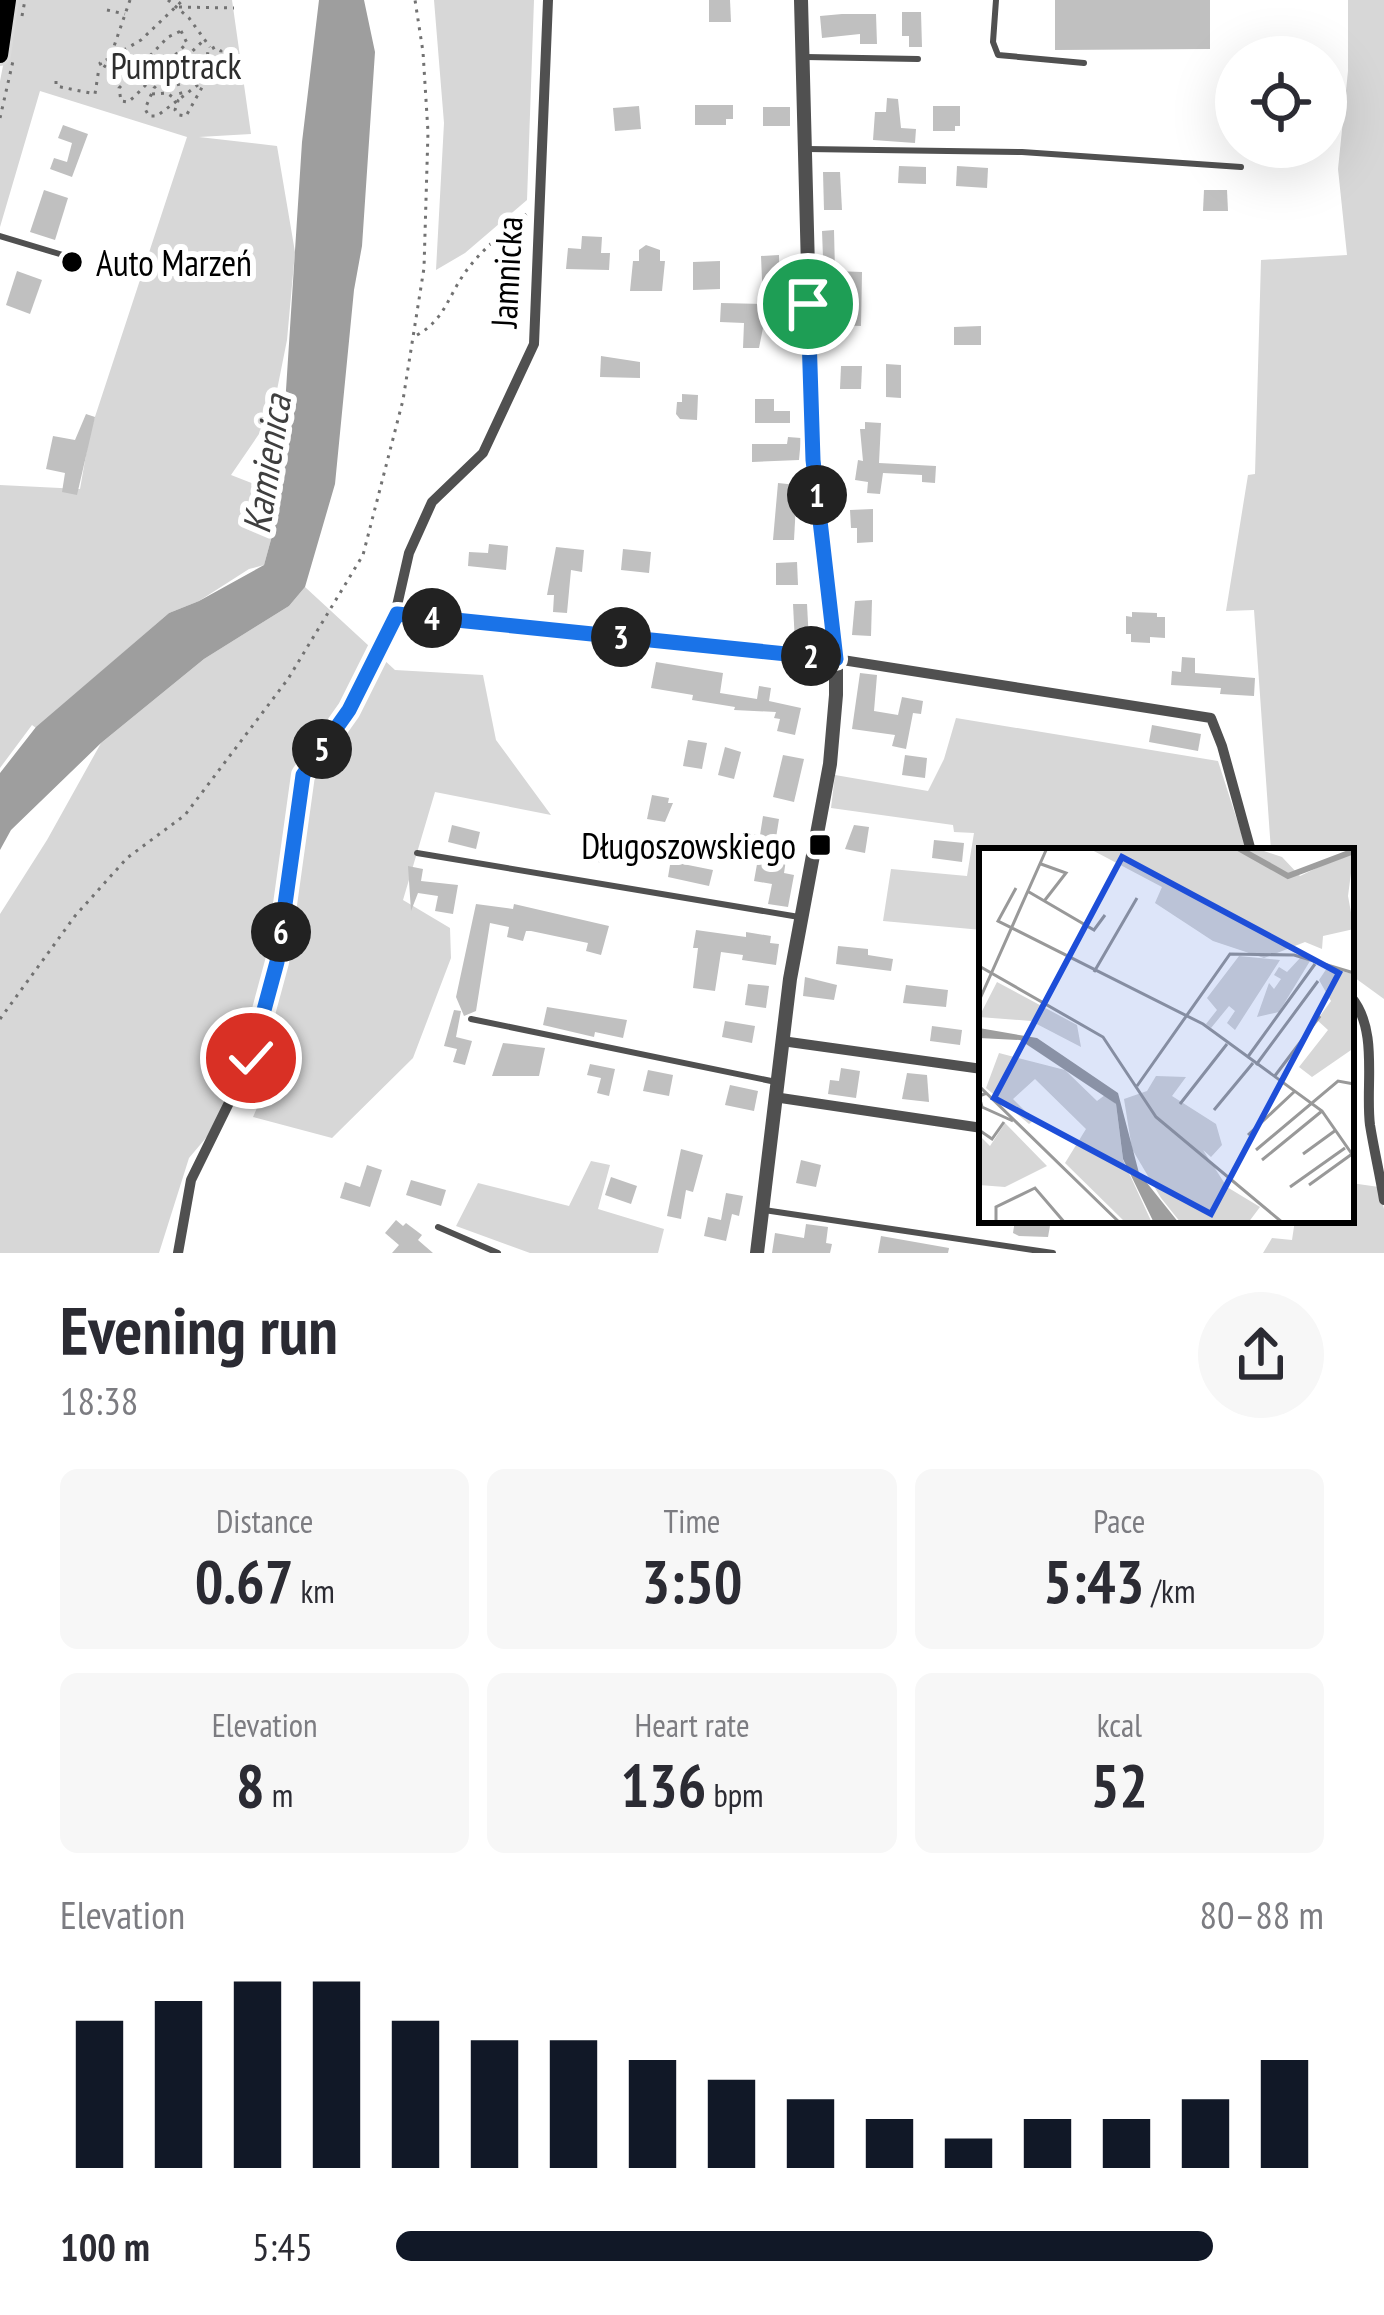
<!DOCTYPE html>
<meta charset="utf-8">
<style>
:root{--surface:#fff;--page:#f7f7f7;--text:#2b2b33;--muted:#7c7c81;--accent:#111827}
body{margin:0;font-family:"PT Sans Narrow",sans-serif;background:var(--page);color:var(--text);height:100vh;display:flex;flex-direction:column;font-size:45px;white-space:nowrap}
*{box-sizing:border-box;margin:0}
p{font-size:39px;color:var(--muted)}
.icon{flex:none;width:66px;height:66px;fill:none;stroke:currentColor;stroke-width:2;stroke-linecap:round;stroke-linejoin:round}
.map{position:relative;height:1253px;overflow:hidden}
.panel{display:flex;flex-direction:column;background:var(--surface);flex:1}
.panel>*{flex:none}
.fabs{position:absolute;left:1215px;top:36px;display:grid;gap:24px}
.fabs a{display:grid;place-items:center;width:132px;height:132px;border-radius:50%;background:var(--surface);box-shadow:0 12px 48px #0002;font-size:60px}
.pin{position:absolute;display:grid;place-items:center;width:102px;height:102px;color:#fff;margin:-51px;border:6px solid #fff;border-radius:50%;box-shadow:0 3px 12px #0007}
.km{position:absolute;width:60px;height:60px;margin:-30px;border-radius:50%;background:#222;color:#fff;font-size:33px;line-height:60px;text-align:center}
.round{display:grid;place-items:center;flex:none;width:126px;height:126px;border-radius:63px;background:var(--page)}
.head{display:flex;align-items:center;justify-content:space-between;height:204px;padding:0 60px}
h1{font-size:66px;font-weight:700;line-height:90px}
.stats{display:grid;grid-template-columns:repeat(3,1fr);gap:18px;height:204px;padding:12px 60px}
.stats div{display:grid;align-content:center;border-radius:18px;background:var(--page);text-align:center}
.stats b{font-size:60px;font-weight:700}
.stats small{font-size:33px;font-weight:400}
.stats p{font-size:33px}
.chart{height:336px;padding:24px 60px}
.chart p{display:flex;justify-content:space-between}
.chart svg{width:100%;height:216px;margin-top:12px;stroke:var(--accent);stroke-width:6}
ul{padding:0 60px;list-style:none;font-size:39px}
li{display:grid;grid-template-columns:192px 144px 1fr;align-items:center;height:90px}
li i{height:30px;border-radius:15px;background:var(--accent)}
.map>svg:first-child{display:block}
.green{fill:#d7d7d7}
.water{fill:#9e9e9e}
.building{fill:#c0c0c0}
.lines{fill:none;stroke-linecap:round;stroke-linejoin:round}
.primary-casing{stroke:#dbdbdb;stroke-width:22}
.path{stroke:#727272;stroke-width:3;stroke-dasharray:3 6;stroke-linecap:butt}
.service{stroke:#505050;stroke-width:6}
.minor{stroke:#505050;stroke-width:10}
.tertiary{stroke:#505050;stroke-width:14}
.primary{stroke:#000;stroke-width:16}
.route-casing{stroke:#fff;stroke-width:24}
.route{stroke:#1a73e8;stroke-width:15}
.poi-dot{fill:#000;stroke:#fff;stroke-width:4.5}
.labels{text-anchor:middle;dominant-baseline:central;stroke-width:12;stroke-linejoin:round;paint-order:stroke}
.park-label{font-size:36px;fill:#2e2e2e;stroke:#fff}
.poi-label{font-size:36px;fill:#000;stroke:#fff;text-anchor:start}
.street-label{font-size:36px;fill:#000;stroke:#fff}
.water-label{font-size:39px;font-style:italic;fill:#3f3f3f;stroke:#fff}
.inset-river{fill:none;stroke:#9e9e9e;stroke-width:6}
.inset-road{fill:none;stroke:#999;stroke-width:3}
.view{fill:#1d4ed8;fill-opacity:0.15;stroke:#1d4ed8;stroke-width:6}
.inset-edge{fill:none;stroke:#000;stroke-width:6}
</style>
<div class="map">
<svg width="1384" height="1253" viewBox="0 0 1384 1253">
<rect width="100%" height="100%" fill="#fff"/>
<g class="green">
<polygon points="16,0 232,0 251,134 199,137 277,146 295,252 287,340 272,415 231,475 277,493 278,514 264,565 249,569 199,601 169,613 36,728 32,725 0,768 0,485 80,489 90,432 187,137 40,91 0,227 0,81"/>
<polygon points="434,0 534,0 527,200 465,253 436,270 444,123"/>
<polygon points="1348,0 1384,0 1384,999 1351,975 1351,851 1271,851 1254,610 1226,611 1248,475 1255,474 1261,260 1347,255 1338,169 1348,71"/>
<polygon points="305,587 395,670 483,675 496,740 551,815 435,792 403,900 450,928 451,958 413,1058 332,1138 253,1117 285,1044 189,1158 159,1253 0,1253 0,914 47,840 101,743 204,659 289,606"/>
<polygon points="956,718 1218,761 1247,851 982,851 982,930 883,921 891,869 967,876 974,833 954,832 953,825 831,808 835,775 928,791 944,759"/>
<polygon points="591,1161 610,1165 598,1209 664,1229 658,1253 530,1253 456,1226 478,1183 569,1206"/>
<polygon points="1351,1183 1379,1187 1384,1209 1384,1253 1263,1253 1272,1238 1292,1240 1295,1220 1351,1220"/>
</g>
<polygon class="water" points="319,0 364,0 375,52 362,246 354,290 335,484 305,587 289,606 204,659 101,743 11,830 0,850 0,773 36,727 169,613 199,601 264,565 278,514 302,142"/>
<g class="building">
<polygon points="709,0 730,0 731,22 709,22"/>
<polygon points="1055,0 1210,0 1210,49 1055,50"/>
<polygon points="902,12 921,12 922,47 909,47 909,36 902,36"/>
<polygon points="842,14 876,14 877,44 860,44 860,34 822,38 820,16"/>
<polygon points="887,98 898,99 901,128 916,129 915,143 873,140 875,112 886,112"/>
<polygon points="695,105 733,105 733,119 726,119 726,125 695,125"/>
<polygon points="639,106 641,129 615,131 613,108"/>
<polygon points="933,106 960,106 960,126 955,126 955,131 933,131"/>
<rect x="763" y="107" width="27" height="19"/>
<polygon points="63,125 88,134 72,177 50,169 54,158 67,162 72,143 58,138"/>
<polygon points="899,166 926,167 926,184 898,183"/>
<polygon points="957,166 988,168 987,188 956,186"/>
<polygon points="823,172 840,172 842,210 824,210"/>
<polygon points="44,190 68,198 55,240 30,232"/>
<polygon points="1204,190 1227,190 1228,211 1203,211"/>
<polygon points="834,230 835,271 862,272 861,326 832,325 833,284 824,284 822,231"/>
<polygon points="582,236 602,237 601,253 610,253 609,270 566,269 568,248 581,249"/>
<polygon points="646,245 660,250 660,261 665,261 662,291 630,291 633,261 639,261 639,250"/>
<polygon points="779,255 780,309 790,309 790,328 763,328 759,348 743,348 744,323 720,322 721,303 763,304 761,256"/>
<polygon points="720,261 720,289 693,290 693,262"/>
<polygon points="17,271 42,280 30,314 6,305"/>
<polygon points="981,326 981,345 954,345 954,327"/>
<polygon points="601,356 640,362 640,378 600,377"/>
<polygon points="886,364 901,365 901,398 886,397"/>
<polygon points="841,366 862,366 861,389 840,389"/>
<polygon points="682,394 698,395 697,420 680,419 676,414 677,402 682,402"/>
<polygon points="755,399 774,399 774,411 790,411 790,423 755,423"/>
<polygon points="86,414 95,417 77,495 62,492 65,473 46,469 53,436 75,440"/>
<polygon points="865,422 881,423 879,463 936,466 935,483 922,482 922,475 883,473 880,494 867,493 868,482 855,480 858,460 863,461 860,429 865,429"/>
<polygon points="788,437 801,438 799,460 752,462 752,444 787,444"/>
<polygon points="778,483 797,485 794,540 773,540"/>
<polygon points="873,509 873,542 857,543 857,528 851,528 850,510"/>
<polygon points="489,544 508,546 506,570 468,566 469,552 488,553"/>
<polygon points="556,547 584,550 582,572 571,570 567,613 553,612 554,595 547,595"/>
<polygon points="623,549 651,552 649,573 621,570"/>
<polygon points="797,562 798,585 776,585 776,563"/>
<polygon points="872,600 871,636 852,635 855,601"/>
<polygon points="793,604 807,604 809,642 795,643"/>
<polygon points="1132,612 1157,613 1157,617 1165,617 1165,638 1150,637 1150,643 1131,642 1131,634 1126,634 1126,616 1132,617"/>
<polygon points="1182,657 1195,658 1195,673 1255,678 1254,696 1220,694 1221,688 1171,685 1172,671 1181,672"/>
<polygon points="656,662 723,673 720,693 757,699 759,686 771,688 769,701 801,708 795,735 777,731 780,719 774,718 776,712 734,710 735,707 692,700 693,695 651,688"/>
<polygon points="860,673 877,675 874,711 898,715 902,697 923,701 921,714 913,713 906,749 892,746 895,735 852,729"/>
<polygon points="1152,725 1201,734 1198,751 1149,742"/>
<polygon points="688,740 707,743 702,769 683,766"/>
<polygon points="725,747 741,752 734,779 718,775"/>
<polygon points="783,755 804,759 794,802 773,797"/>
<polygon points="905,755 927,758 925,778 902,775"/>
<polygon points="652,795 669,798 668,803 673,803 665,822 647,819"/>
<polygon points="763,816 779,819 776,838 789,840 784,873 794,875 788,907 768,904 772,884 754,881 759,853 740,850 743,833 760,835"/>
<polygon points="452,825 480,832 476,849 448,842"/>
<polygon points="854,825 869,827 865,853 845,849"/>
<polygon points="583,837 631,849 628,861 608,855 606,864 578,857"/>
<polygon points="934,840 964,843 962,862 932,858"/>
<polygon points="672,853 690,857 688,865 713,870 709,886 668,877"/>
<polygon points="408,866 423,869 421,881 458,885 453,914 435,911 438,896 418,893 411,911"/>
<polygon points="476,904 513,909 514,904 609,926 601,955 586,951 588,943 531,931 526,931 523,941 507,937 509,927 490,923 476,1011 464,1016 456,997"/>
<polygon points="696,930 746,937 746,932 771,936 770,943 779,944 776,965 742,960 743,955 721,952 715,991 693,988 698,948 693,948"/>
<polygon points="838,946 868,949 868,955 893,959 891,971 836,964"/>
<polygon points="805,977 837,985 834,1000 803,996"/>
<polygon points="748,984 769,986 766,1008 745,1005"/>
<polygon points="906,985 948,990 946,1007 903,1003"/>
<polygon points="547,1007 627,1020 623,1038 595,1032 594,1037 543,1025"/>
<polygon points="454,1010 461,1011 456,1037 472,1041 465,1065 453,1062 457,1049 444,1046"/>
<polygon points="725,1021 755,1026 752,1043 722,1037"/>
<polygon points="932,1026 962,1030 960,1045 930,1041"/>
<polygon points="503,1043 545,1048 539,1076 492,1076"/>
<polygon points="590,1064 615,1069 609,1096 597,1093 601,1078 587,1075"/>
<polygon points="841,1068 860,1071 856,1098 828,1094 830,1080 839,1081"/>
<polygon points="648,1070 673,1075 669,1096 643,1091"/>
<polygon points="907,1073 927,1075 929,1102 902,1099"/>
<polygon points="730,1085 758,1091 754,1111 725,1105"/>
<polygon points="681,1149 703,1155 693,1192 686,1190 681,1219 667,1216"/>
<polygon points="801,1160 821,1165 816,1187 796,1183"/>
<polygon points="367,1165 382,1170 370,1207 340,1198 345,1182 360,1187"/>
<polygon points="611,1177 637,1186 631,1204 605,1195"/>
<polygon points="411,1180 446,1190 441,1206 406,1195"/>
<polygon points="726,1193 743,1196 739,1216 732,1214 726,1241 704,1236 708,1217 721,1220"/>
<polygon points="396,1220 403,1226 406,1223 422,1235 418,1240 433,1253 392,1253 399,1245 385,1233"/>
<polygon points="1015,1220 1051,1220 1048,1237 1019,1236 1013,1233"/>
<polygon points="806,1224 828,1227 826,1243 832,1244 830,1253 772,1253 775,1233 804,1238"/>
<polygon points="881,1236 949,1248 948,1253 878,1253"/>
</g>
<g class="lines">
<g class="primary-casing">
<polyline id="primary" points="0,55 8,0"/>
</g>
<g class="path">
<polyline points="130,0 110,58 100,63 103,69 110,58 141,40 183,0"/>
<polyline points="168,0 189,18 210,47"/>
<polyline points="179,7 234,8"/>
<polyline points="107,10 125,14"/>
<polyline points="22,16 25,0"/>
<polygon points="181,31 187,43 134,97 128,102 121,101 119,88 168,37"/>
<path d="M203 68C209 66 215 63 220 61L221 51 215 47 208 51C207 57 207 63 206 69"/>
<polyline points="182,75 178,83 182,98"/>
<polyline points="163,79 200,69 206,71 207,78 157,116 149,116 145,109 154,88 204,40"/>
<polyline points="56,81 56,86 95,94 99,68"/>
<polyline points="152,94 167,93 178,101 175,110 179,115 186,116 205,82"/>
<polyline points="0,118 13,61"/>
<path d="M417 335C444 320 447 299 464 274 481 249 506 231 529 212"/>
<polyline points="0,1019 75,916 127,858 185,815 288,679 363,555 403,400 424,268 428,132 423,52 415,0"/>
</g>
<g class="service">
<polyline points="996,0 993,42 998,55 1084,63"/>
<polyline points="806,57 918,59"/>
<polyline points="807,149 1022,152 1241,167"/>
<polyline points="0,236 63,255"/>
<polyline points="397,614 833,658"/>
<polyline points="417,853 799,917"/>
<polyline points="471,1019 776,1082"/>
<polyline points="764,1210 1053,1253"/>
<polyline points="438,1227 498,1253"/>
</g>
<g class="minor">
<polyline points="836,659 1211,718 1222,746 1251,851"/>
<path d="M1351 997C1379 1030 1365 1086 1370 1125 1374 1150 1380 1175 1384 1200"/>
<polyline points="782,1041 982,1069"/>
<polyline points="774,1097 982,1128"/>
<polyline points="178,1253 191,1180 251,1058 277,962 303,775 349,710 391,632 409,553 432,502 483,453 534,344 548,0"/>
</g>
<polyline class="tertiary" points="757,1253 790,979 830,764 836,695 836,659 813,460 801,0"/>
<use href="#primary" class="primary"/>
</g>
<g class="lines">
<g class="route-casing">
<polyline id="route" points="251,1058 277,962 303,775 349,710 397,614 836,659 813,460 808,304"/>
</g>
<use href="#route" class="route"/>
</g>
<g class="poi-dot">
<circle cx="72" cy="262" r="12"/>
<rect x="808" y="833" width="24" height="24" rx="6"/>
</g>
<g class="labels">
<g class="park-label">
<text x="176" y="65">Pumptrack</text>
</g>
<g class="poi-label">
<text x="96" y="262">Auto Marzeń</text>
<text x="796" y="845" text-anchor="end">Długoszowskiego</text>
</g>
<g class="street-label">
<text transform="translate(506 272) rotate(-87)">Jamnicka</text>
</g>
<g class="water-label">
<text transform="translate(266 464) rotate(-81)">Kamienica</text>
</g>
</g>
<g transform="translate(979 848)">
<rect width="375" height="375" fill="#fff"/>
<path d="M276 0 303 9 321 28 375 2 369 48 375 81 344 88 343 101 326 94 285 110 234 93 176 55 183 39 113 2ZM260 108 301 112 256 182 248 175 256 163 250 158 232 180 227 176 238 162 228 150ZM322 109 331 113 300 164 278 169 290 135 295 141 302 131 295 127 300 119 308 124ZM348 120 375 126V200L333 229 320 219 349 182 338 172 352 153 340 132ZM18 134 98 177 102 199 52 173 0 169ZM20 205 86 222 118 253 126 247 137 256 144 312 173 375H147L86 315 107 281 56 231 34 251 55 272 50 276 7 240ZM177 228 207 229 193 248 237 276 243 297 232 309 224 302 248 339 281 359 269 375H202L182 350 153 301 145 251 168 243ZM26 275 68 318 26 339 0 337V287L11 298Z" fill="#d7d7d7"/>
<path d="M0 180 58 190 139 245 160 325 200 375H175L144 311 137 256 41 192 0 190Z" fill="#9e9e9e"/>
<path class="inset-river" d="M259 0 309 28 375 3"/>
<path class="inset-road" d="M62 16 87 25 66 52M37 40 19 73 224 176 343 263 375 309M50 44 115 82 126 67M0 118 124 189 177 269 304 375M115 124 158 50M0 153 68 0M268 210 336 116M277 217 339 133M295 229 341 168M0 238 141 375M158 238 251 106 315 107 375 125M8 245 0 248 3 259 34 273M201 256 248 196M235 262 274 215M0 282 13 291 25 274M269 287 316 243M277 302 359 233 375 236M324 306 357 282M283 312 343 263M330 337 373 306M311 339 366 300M17 375V359L56 340 86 375"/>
<path class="view" d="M143 9 360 125 232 366 15 250Z"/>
<rect width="375" height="375" class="inset-edge"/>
</g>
</svg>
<div class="fabs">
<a><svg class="icon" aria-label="locate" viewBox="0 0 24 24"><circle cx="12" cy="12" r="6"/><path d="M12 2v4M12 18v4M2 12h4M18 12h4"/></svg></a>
</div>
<div class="pin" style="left:808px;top:304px;background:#1e9e55"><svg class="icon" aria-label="arrive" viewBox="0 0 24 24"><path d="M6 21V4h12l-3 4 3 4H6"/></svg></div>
<div class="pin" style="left:251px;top:1058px;background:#d93025"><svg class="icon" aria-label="check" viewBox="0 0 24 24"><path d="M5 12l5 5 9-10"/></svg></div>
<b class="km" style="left:817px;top:495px">1</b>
<b class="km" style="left:811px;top:656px">2</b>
<b class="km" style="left:621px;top:637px">3</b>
<b class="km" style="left:432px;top:618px">4</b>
<b class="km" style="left:322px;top:749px">5</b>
<b class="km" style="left:281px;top:932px">6</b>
</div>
<section class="panel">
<div class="head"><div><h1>Evening run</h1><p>18:38</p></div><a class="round"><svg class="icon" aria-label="share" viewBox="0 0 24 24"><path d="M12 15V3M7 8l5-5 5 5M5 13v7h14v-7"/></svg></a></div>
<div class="stats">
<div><p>Distance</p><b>0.67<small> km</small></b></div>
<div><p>Time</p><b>3:50</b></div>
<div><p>Pace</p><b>5:43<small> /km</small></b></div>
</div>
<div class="stats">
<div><p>Elevation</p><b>8<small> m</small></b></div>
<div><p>Heart rate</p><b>136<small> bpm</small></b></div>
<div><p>kcal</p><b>52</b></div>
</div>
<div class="chart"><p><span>Elevation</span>80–88 m</p>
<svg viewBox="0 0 160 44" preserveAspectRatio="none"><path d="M5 44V14M15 44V10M25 44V6M35 44V6M45 44V14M55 44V18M65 44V18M75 44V22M85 44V26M95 44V30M105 44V34M115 44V38M125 44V34M135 44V34M145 44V30M155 44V22"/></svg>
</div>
<ul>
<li><b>100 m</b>5:45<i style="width:88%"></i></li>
</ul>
</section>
